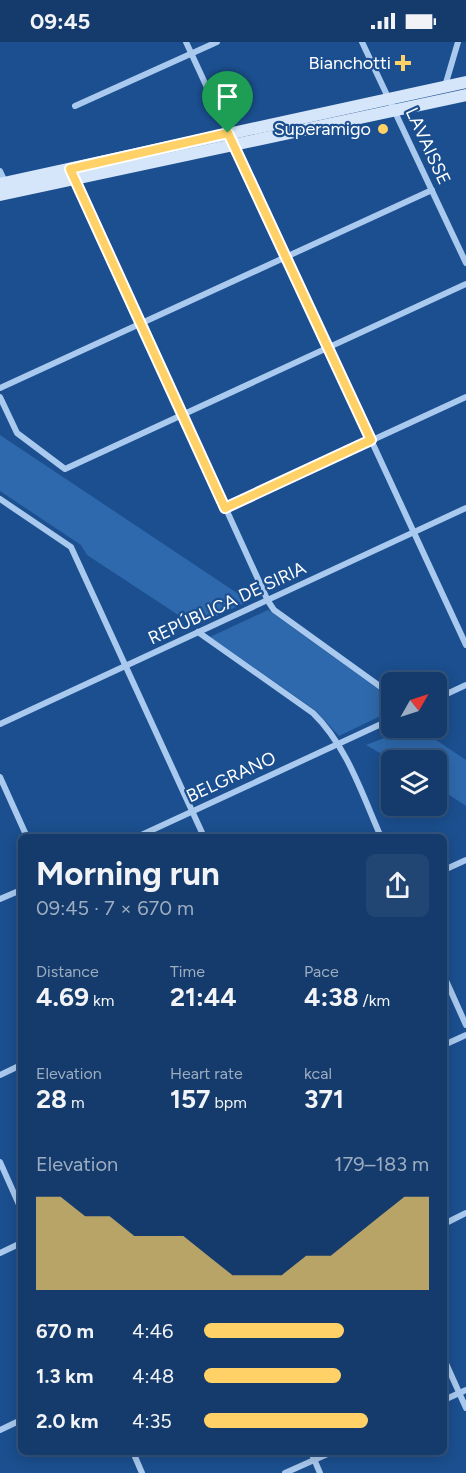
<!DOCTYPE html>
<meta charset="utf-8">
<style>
:root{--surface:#143b6b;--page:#214673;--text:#f1f3f6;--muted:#9dadc1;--line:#33557e;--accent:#ffd166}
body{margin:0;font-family:Figtree,sans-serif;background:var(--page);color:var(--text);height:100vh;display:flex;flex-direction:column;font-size:22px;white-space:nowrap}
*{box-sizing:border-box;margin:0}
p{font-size:20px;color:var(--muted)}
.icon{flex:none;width:33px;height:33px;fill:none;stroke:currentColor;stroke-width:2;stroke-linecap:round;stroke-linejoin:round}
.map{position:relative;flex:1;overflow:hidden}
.details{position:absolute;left:18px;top:792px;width:429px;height:621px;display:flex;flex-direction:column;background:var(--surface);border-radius:9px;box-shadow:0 3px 15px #0003,0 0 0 2px var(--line)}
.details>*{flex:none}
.needle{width:39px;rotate:51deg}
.buttons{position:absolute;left:381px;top:630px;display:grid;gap:12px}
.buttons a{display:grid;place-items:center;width:66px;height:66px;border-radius:9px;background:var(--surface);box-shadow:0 3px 15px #0003,0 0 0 2px var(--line);font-size:30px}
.pin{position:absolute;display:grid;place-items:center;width:51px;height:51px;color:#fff;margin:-62px -26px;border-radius:50% 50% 50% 0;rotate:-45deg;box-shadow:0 0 6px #0007}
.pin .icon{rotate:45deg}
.round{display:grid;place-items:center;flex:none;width:63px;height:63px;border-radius:9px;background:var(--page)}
.head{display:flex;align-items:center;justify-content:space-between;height:102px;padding:0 18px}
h1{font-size:33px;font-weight:700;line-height:45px}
.metrics{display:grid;grid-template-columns:repeat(3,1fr);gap:9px;height:102px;padding:6px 18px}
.metrics div{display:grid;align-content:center}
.metrics b{font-size:26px;font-weight:700}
.metrics small{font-size:16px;font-weight:400}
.metrics p{font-size:16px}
.chart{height:168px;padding:12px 18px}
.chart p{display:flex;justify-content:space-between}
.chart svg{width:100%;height:108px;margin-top:6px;fill:var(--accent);opacity:.7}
ul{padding:0 18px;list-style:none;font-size:20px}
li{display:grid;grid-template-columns:96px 72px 1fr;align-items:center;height:45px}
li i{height:15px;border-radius:8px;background:var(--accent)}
.status{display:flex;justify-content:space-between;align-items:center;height:42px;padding:0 30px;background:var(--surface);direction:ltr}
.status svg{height:16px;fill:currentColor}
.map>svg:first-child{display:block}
.green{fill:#2e69ad}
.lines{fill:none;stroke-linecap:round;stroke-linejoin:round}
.street{stroke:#a9c9ee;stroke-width:6}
.secondary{stroke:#d6e6fa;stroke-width:12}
.route-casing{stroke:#fff;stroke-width:12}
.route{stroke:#ffd166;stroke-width:8}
.poi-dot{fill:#ffd166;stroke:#1b4f8f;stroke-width:2}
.labels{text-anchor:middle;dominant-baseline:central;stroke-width:4.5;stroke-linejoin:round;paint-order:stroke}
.poi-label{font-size:18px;fill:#fff;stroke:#1b4f8f;text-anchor:end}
.street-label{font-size:18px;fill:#fff;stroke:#1b4f8f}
</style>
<div class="status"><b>09:45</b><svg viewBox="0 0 49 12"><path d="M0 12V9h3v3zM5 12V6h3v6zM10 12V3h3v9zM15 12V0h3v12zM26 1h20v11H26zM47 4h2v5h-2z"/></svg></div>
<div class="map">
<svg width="466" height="1431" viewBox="0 0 466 1431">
<rect width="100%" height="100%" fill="#1b4f8f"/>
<g class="green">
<polygon points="0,393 249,559 195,584 87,513 81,503 0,449"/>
<polygon points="268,568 391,656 391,669 339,694 315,668 210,595"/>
<polygon points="410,686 418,686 466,718 466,764 437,745 436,718 392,718 366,703"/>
</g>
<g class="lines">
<g class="street">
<polyline points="186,0 229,93"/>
<polyline points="362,0 466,221"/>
<polyline points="445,44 458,0"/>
<polyline points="75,64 217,0"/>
<polyline points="234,102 466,603"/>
<polyline points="0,129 6,142"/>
<polyline points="75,136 268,559 274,568 392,653"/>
<polyline points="0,346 432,148"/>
<polyline points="0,355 17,391 65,427 466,242"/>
<polyline points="0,457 71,505 204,795"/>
<polyline points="225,466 466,355"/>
<path d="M198 590 313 671C347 704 362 752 381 795"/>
<polyline points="436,657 466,643"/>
<polyline points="0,682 466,466"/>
<polyline points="0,735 27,795"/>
<polyline points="137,795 392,677"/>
<polyline points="444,828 466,818"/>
<polyline points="0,857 21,848"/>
<polyline points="444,934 466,983"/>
<polyline points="444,1003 466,993"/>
<polyline points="0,1033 21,1023"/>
<polyline points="0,1120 21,1167"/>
<polyline points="444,1182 466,1171"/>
<polyline points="0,1211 21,1201"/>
<polyline points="444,1317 466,1366"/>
<polyline points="444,1358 466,1348"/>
<polyline points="0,1388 21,1378"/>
<polyline points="133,1410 142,1431"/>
<polyline points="311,1410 320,1431"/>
<polyline points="285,1431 332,1410"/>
</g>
<g class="secondary">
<polyline points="0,142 466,40"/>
<polyline points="0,153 466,53"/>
</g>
</g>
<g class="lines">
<g class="route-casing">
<polygon id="route" points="228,91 371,398 225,466 70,127"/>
</g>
<use href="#route" class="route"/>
</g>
<g class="poi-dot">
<path d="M400 12h6v6h6v6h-6v6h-6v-6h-6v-6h6z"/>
<circle cx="383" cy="87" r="6"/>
</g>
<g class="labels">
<g class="poi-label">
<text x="391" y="21">Bianchotti</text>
<text x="371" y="87">Superamigo</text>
</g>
<g class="street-label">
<text transform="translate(428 104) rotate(65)">LAVAISSE</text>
<text transform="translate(227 561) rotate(-25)">REPÚBLICA DE SIRIA</text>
<text transform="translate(231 735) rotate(-25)">BELGRANO</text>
</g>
</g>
</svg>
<div class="buttons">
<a><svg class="needle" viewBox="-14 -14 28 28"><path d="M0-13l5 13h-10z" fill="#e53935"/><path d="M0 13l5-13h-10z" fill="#9dadc1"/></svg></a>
<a><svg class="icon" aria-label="layers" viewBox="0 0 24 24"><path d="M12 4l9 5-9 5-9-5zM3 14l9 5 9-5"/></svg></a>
</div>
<div class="pin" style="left:228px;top:91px;background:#1e9e55"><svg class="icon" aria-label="arrive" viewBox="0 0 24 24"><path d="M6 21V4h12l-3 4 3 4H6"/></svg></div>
<section class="details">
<div class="head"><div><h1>Morning run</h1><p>09:45 · 7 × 670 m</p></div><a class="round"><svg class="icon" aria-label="share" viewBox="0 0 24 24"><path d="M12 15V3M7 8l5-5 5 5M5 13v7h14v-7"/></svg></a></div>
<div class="metrics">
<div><p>Distance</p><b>4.69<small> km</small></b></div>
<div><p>Time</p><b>21:44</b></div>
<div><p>Pace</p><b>4:38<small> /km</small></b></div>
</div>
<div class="metrics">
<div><p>Elevation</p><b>28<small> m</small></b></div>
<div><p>Heart rate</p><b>157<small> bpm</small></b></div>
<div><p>kcal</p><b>371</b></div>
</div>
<div class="chart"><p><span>Elevation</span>179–183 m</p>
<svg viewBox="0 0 160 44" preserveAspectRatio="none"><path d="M0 44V6L10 6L20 14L30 14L40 22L50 22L60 22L70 30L80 38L90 38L100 38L110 30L120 30L130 22L140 14L150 6L160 6V44z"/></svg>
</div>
<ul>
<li><b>670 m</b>4:46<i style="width:62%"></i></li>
<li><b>1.3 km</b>4:48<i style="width:61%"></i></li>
<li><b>2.0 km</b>4:35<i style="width:73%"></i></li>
</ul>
</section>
</div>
